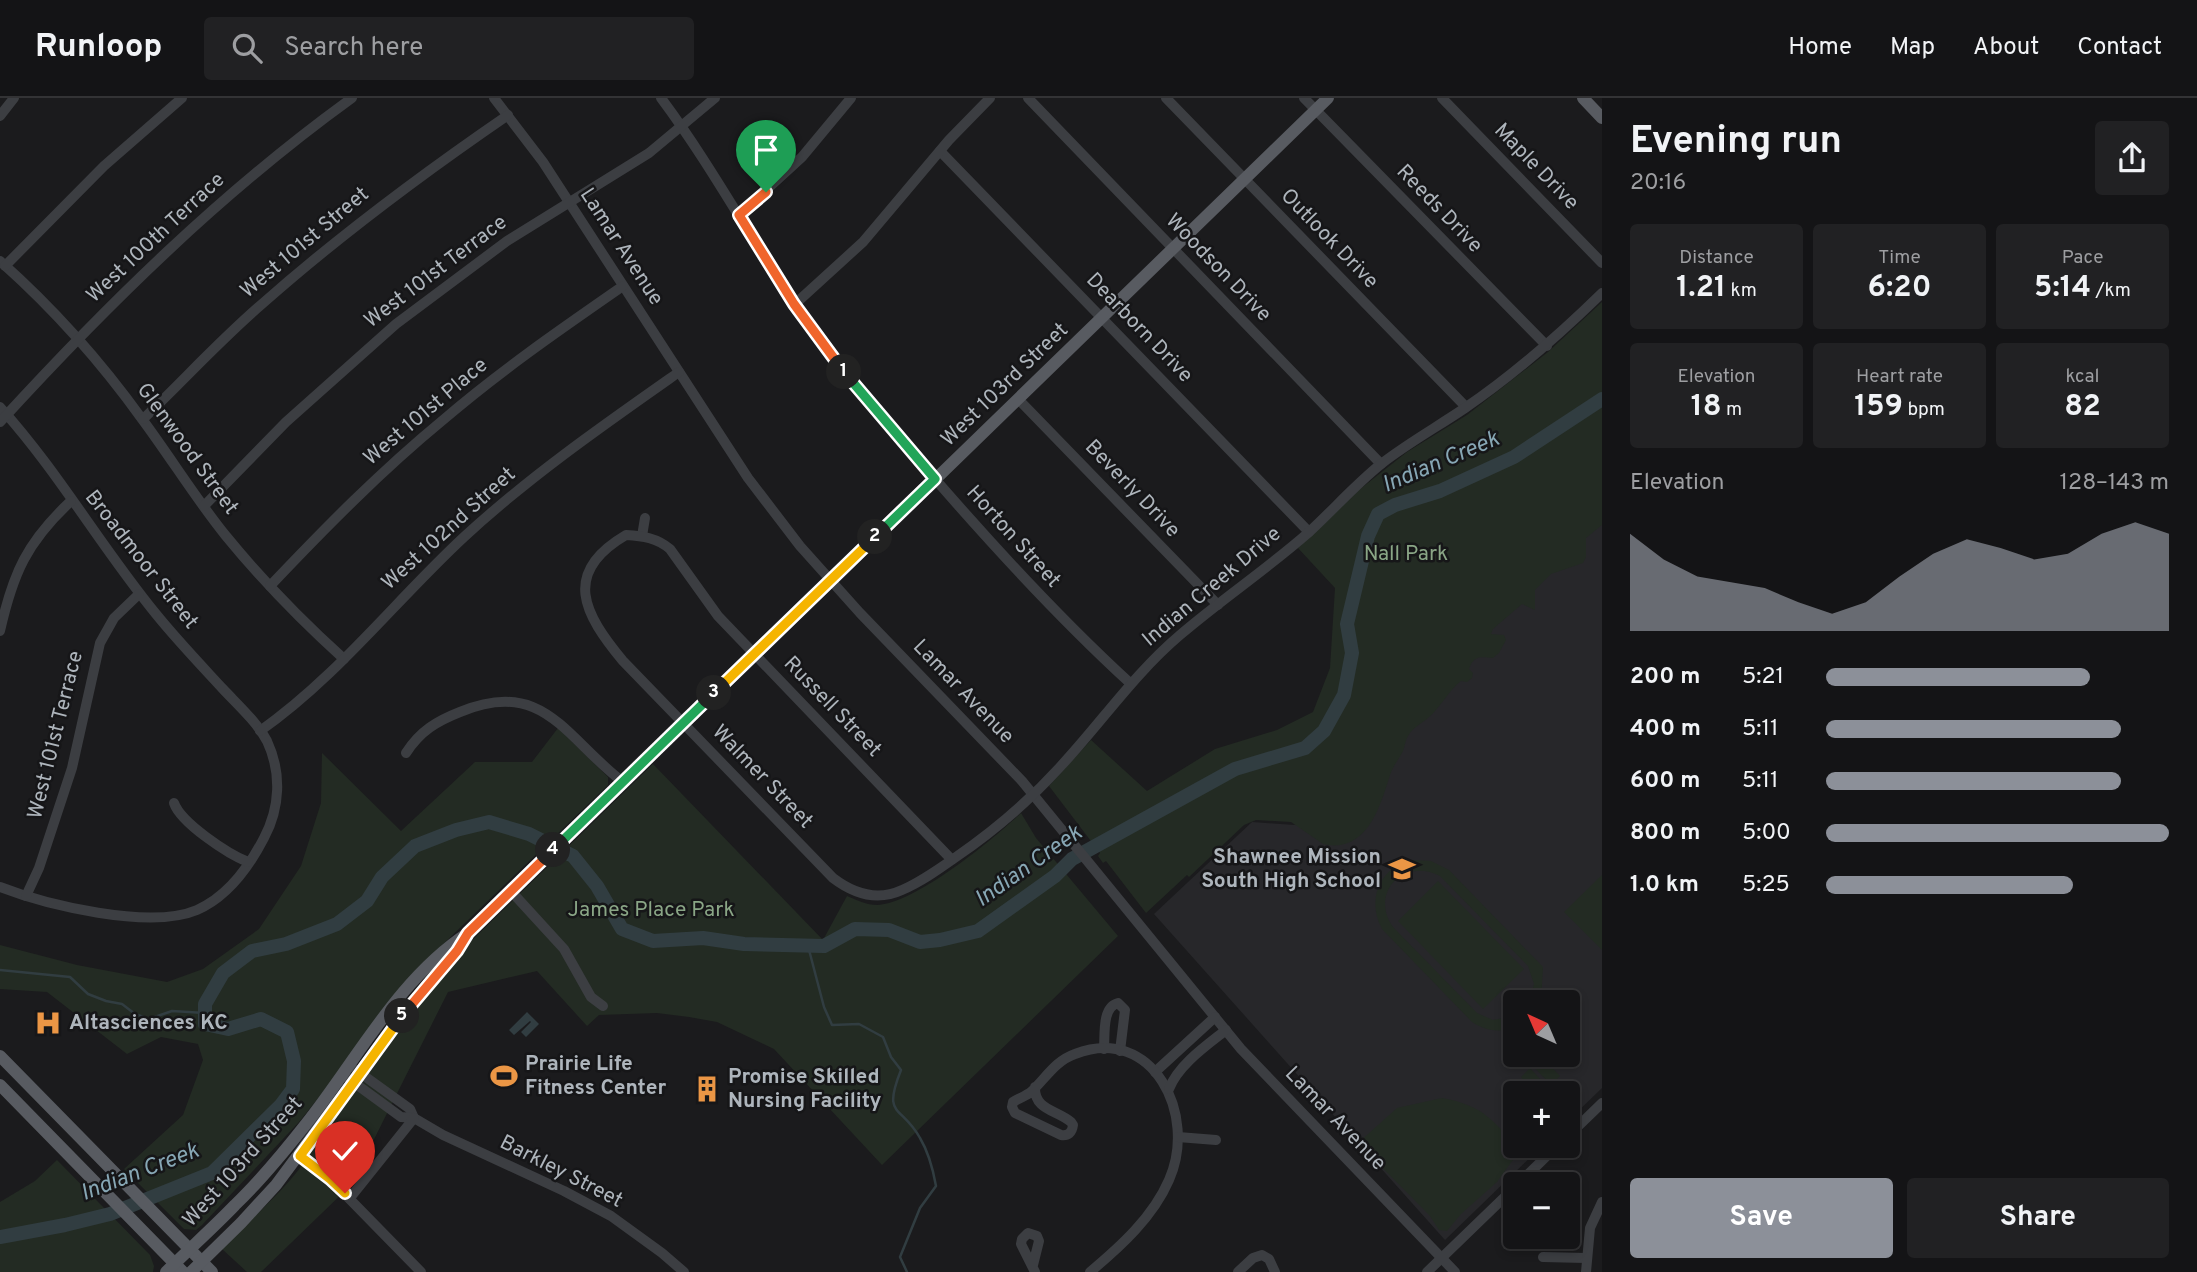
<!DOCTYPE html>
<meta charset="utf-8">
<style>
:root{--surface:#141416;--page:#212123;--text:#f1f3f6;--muted:#9d9ea1;--line:#333335;--accent:#8c9099}
body{margin:0;font-family:Overpass,sans-serif;background:var(--page);color:var(--text);height:100vh;display:flex;flex-direction:column;font-size:26px;white-space:nowrap}
*{box-sizing:border-box;margin:0}
p{font-size:23px;color:var(--muted)}
.icon{flex:none;width:38px;height:38px;fill:none;stroke:currentColor;stroke-width:2;stroke-linecap:round;stroke-linejoin:round}
.map{position:relative;flex:1;overflow:hidden}
.details{display:flex;flex-direction:column;background:var(--surface);width:595px}
.details>*{flex:none}
.needle{width:46px;rotate:316deg}
.buttons{position:absolute;left:1503px;top:892px;display:grid;gap:14px}
.buttons a{display:grid;place-items:center;width:77px;height:77px;border-radius:7px;background:var(--surface);box-shadow:0 4px 10px #0003,0 0 0 2px var(--line);font-size:35px}
.pin{position:absolute;display:grid;place-items:center;width:60px;height:60px;color:#fff;margin:-72px -30px;border-radius:50% 50% 50% 0;rotate:-45deg;box-shadow:0 0 7px #0007}
.pin .icon{rotate:45deg}
.km{position:absolute;width:35px;height:35px;margin:-18px;border-radius:50%;background:#222;color:#fff;font-size:19px;line-height:35px;text-align:center}
.round{display:grid;place-items:center;flex:none;width:74px;height:74px;border-radius:7px;background:var(--page)}
.summary{display:flex;align-items:center;justify-content:space-between;height:119px;padding:0 28px}
h1{font-size:38px;font-weight:700;line-height:52px}
.stats{display:grid;grid-template-columns:repeat(3,1fr);gap:10px;height:119px;padding:7px 28px}
.stats div{display:grid;align-content:center;border-radius:7px;background:var(--page);text-align:center}
.stats b{font-size:30px;font-weight:700}
.stats small{font-size:19px;font-weight:400}
.stats p{font-size:19px}
.chart{height:196px;padding:14px 28px}
.chart p{display:flex;justify-content:space-between}
.chart svg{width:100%;height:126px;margin-top:7px;fill:var(--accent);opacity:.7}
.button{display:flex;gap:14px;margin-top:auto;padding:14px 28px}
.button a{flex:1;height:80px;border-radius:7px;background:var(--accent);color:#fff;font-size:28px;font-weight:700;line-height:80px;text-align:center}
.button a+a{background:var(--page);color:var(--text)}
ul{padding:0 28px;list-style:none;font-size:23px}
li{display:grid;grid-template-columns:112px 84px 1fr;align-items:center;height:52px}
li i{height:18px;border-radius:9px;background:var(--accent)}
header{display:flex;align-items:center;gap:42px;box-sizing:border-box;height:98px;padding:0 35px;background:var(--surface);border-bottom:2px solid var(--line)}
header strong{font-size:33px}
nav{display:flex;gap:38px;margin-inline-start:auto;font-size:24px}
.search{width:490px;height:63px;background:var(--page);display:flex;align-items:center;gap:18px;box-sizing:border-box;padding:0 24px;border-radius:7px;color:var(--muted);font-size:26px}
main{display:flex;flex:1;min-height:0}
.map>svg:first-child{display:block}
.built{fill:#27272a;fill-rule:evenodd}
.green{fill:#232b23}
.water{fill:#313d41}
.lines{fill:none;stroke-linecap:round;stroke-linejoin:round}
.stream{stroke:#313d41;stroke-width:2.5}
.river{stroke:#313d41;stroke-width:14}
.minor{stroke:#3c3e42;stroke-width:10}
.major{stroke:#585b61;stroke-width:12}
.split-1-casing{stroke:#fff;stroke-width:14}
.split-2-casing{stroke:#fff;stroke-width:14}
.split-3-casing{stroke:#fff;stroke-width:14}
.split-4-casing{stroke:#fff;stroke-width:14}
.split-5-casing{stroke:#fff;stroke-width:14}
.split-6-casing{stroke:#fff;stroke-width:14}
.split-1{stroke:#f0652b;stroke-width:9}
.split-2{stroke:#22a559;stroke-width:9}
.split-3{stroke:#f5b400;stroke-width:9}
.split-4{stroke:#22a559;stroke-width:9}
.split-5{stroke:#f0652b;stroke-width:9}
.split-6{stroke:#f5b400;stroke-width:9}
.labels{text-anchor:middle;dominant-baseline:central;stroke-width:5;stroke-linejoin:round;paint-order:stroke}
.street-label{font-size:21px;fill:#aeb5bc;stroke:#161618}
.park-label{font-size:21px;fill:#8aa686;stroke:#161618}
.poi-label{font-size:21px;font-weight:bold;fill:#aeb5bc;stroke:#161618;text-anchor:start}
.water-label{font-size:23px;font-style:italic;fill:#87a7b5;stroke:#161618}
</style>
<header>
<strong>Runloop</strong>
<div class="search"><svg class="icon" aria-label="search" viewBox="0 0 24 24"><circle cx="10" cy="10" r="6"/><path d="M15 15l6 6"/></svg>Search here</div>
<nav><a>Home</a><a>Map</a><a>About</a><a>Contact</a></nav>
</header>
<main>
<div class="map">
<svg width="1602" height="1174" viewBox="0 0 1602 1174">
<rect width="100%" height="100%" fill="#1b1b1d"/>
<path class="built" d="M1602 419V990L1568 1023V996H1516V1048H1542L1445 1142 1154 816 1252 724 1294 727 1330 719 1442 543ZM1516 905H1568V957H1516Z"/>
<g class="green">
<path d="M1602 204V427L1586 440V459L1583 465 1551 476 1535 492V512L1522 506 1493 531 1491 536 1504 537 1506 542 1499 555 1493 560C1480 559 1474 557 1469 571L1473 575 1472 580 1467 584 1461 583C1448 593 1441 609 1428 620 1421 626 1413 629 1408 638 1405 643 1405 648 1403 653 1399 661 1393 668 1390 677 1380 710 1366 756 1323 746L1291 724 1256 722 1244 727 1189 779 1187 777 1146 815 1106 763 1103 765 1098 758 1100 755 1049 688 1091 642 1147 693 1215 651 1277 632 1313 614 1330 570 1335 490 1298 450 1359 392 1407 354 1467 317 1548 254Z"/>
<polygon points="558,630 608,679 608,687 435,854 299,1024 202,1127 196,1132 184,1131 124,1071 183,1017 203,962 198,946 161,939 127,956 47,894 0,891 0,847 77,867 167,884 203,871 259,831 301,768 321,705 322,655 401,733 475,664 532,664"/>
<path d="M653 666 823 842 847 798C856 802 867 807 877 807 915 806 994 741 1021 715L1036 740 1118 838 882 1067 774 951 717 924 689 919 657 915 599 917 587 928 537 873 448 894 351 1087 261 1174H247L222 1151C239 1131 310 1071 309 1051L368 970 462 852Z"/>
<path d="M1413 762 1431 763 1449 772 1543 869 1541 903 1529 905 1534 886 1528 868 1440 778C1404 759 1369 795 1393 829L1477 915 1493 922 1515 918V929C1500 935 1486 933 1472 924L1382 831C1366 802 1380 768 1413 762Z"/>
<polygon points="1602,777 1602,852 1564,814"/>
<polygon points="1438,783 1524,871 1483,911 1398,823"/>
<polygon points="1542,959 1560,978 1551,987 1533,968"/>
<polygon points="1530,970 1548,990 1542,996 1537,996 1521,979"/>
<path d="M1442 1000C1485 1008 1493 1023 1520 1052L1497 1084 1461 1116 1447 1133 1439 1132 1430 1118 1358 1045 1397 1010Z"/>
<polygon points="57,1062 150,1157 154,1168 153,1174 0,1174 0,1104 35,1083"/>
</g>
<polygon class="water" points="527,914 539,926 526,939 521,934 531,924 530,923 514,937 509,932"/>
<g class="lines">
<g class="stream">
<path d="M808 848 824 909 832 927 859 926 883 939 891 959 901 972C882 1020 901 1006 920 1040 929 1055 933 1071 936 1088L920 1110 900 1159 907 1174"/>
<polyline points="0,872 70,879 88,896 106,903 122,906 135,916 149,921 172,913 205,915"/>
</g>
<polyline class="river" points="0,1139 65,1127 110,1116 212,1075 281,1007 293,991 294,963 287,934 261,921 228,931 205,926 205,906 223,875 252,853 286,846 337,826 367,803 382,779 415,748 456,732 489,724 529,736 573,758 597,788 622,831 653,843 703,840 744,846 824,848 855,831 889,832 920,844 940,842 978,833 1055,778 1072,761 1235,671 1305,650 1324,633 1344,597 1352,555 1347,526 1368,438 1378,416 1395,407 1440,393 1514,359 1602,301"/>
<g class="minor">
<polyline points="494,0 543,64 748,380 800,448 860,515 1022,683 1241,951 1455,1174"/>
<path d="M661 0C717 75 760 159 815 235 850 284 890 329 929 374 993 448 1058 519 1130 585"/>
<polyline points="1028,0 1381,366"/>
<polyline points="1166,0 1466,309"/>
<polyline points="1304,0 1547,248"/>
<polyline points="1442,0 1602,165"/>
<polyline points="0,18 14,0"/>
<polyline points="940,53 1309,434"/>
<polyline points="739,117 802,59 851,0"/>
<path d="M0 163C53 210 101 264 142 321 171 360 196 401 226 438 262 482 302 523 344 561"/>
<polyline points="5,168 104,68 182,0"/>
<polyline points="795,206 863,144 949,42 990,0"/>
<polyline points="1018,301 1218,507"/>
<path d="M0 309C58 373 101 449 156 516 177 542 200 566 223 591 238 607 256 623 267 643 282 675 280 710 264 740 249 769 227 799 197 812 150 832 46 807 0 789"/>
<path d="M143 321C183 283 220 242 262 206 340 137 422 76 508 17"/>
<path d="M0 324C108 206 222 94 352 0"/>
<polyline points="204,408 286,324 396,226 507,143 649,55 715,0"/>
<polyline points="642,438 645,420"/>
<path d="M270 488C325 430 381 373 443 322 500 273 561 231 623 188"/>
<path d="M0 533C13 475 27 444 71 403"/>
<path d="M260 633C337 579 395 503 464 439 530 378 605 326 679 274"/>
<path d="M406 655C420 633 437 623 460 614 544 579 565 640 623 684"/>
<path d="M174 705C181 725 228 756 248 764"/>
<path d="M952 762 718 518 670 451C657 440 643 438 626 437 561 475 584 516 623 563L833 780C854 796 878 803 902 792 921 784 939 771 956 759 994 733 1029 703 1060 669 1101 625 1134 576 1180 537 1222 501 1267 471 1308 435 1333 412 1355 387 1381 366 1408 345 1437 329 1465 310 1515 276 1559 237 1602 195"/>
<polyline points="511,793 564,851 591,899 603,908"/>
<polyline points="26,798 39,770 72,670 100,545 114,520 139,496"/>
<path d="M1104 951C1105 936 1102 909 1118 905L1125 912 1120 953"/>
<polyline points="356,972 410,1011 414,1020"/>
<polyline points="1155,974 1215,919"/>
<polyline points="349,981 401,1019 414,1020 443,1037 564,1093 611,1118 662,1155 684,1174"/>
<path d="M1035 989C1034 1012 1057 1012 1071 1024L1073 1027C1072 1035 1068 1038 1061 1037L1015 1015 1012 1009 1013 1004C1019 1000 1026 998 1031 994 1046 980 1055 963 1075 956 1153 926 1198 1017 1169 1082 1153 1119 1121 1148 1090 1174"/>
<path d="M1169 991C1178 967 1207 947 1226 932"/>
<polyline points="1568,1038 1602,1005"/>
<polyline points="1178,1039 1216,1042"/>
<polyline points="300,1058 330,1081 421,1174"/>
<polyline points="1517,1087 1557,1048"/>
<polyline points="350,1100 414,1020"/>
<polyline points="1543,1159 1586,1160"/>
<polyline points="1033,1167 1039,1143 1037,1138 1028,1135 1022,1141 1021,1146 1035,1174"/>
<polyline points="1238,1174 1253,1160 1262,1157 1269,1161 1275,1174"/>
<polyline points="1427,1174 1516,1088"/>
<polyline points="1586,1174 1590,1130 1602,1104"/>
</g>
<g class="major">
<polyline points="1583,0 1602,20"/>
<polyline points="0,958 212,1174"/>
<polyline points="0,987 183,1174"/>
<path d="M166 1174C189 1151 213 1130 235 1107 261 1082 284 1054 306 1026 357 962 398 881 468 835L1328 0"/>
<polyline points="191,1174 241,1125 276,1087 398,923 457,853 466,838"/>
</g>
</g>
<g class="lines">
<g class="split-1-casing">
<polyline id="split-1" points="766,94 739,117 794,206 844,274"/>
</g>
<g class="split-2-casing">
<polyline id="split-2" points="844,274 935,381 875,439"/>
</g>
<g class="split-3-casing">
<polyline id="split-3" points="714,595 875,439"/>
</g>
<g class="split-4-casing">
<polyline id="split-4" points="553,752 714,595"/>
</g>
<g class="split-5-casing">
<polyline id="split-5" points="402,918 457,853 468,835 553,752"/>
</g>
<g class="split-6-casing">
<polyline id="split-6" points="345,1095 330,1081 300,1058 402,918"/>
</g>
<use href="#split-1" class="split-1"/>
<use href="#split-2" class="split-2"/>
<use href="#split-3" class="split-3"/>
<use href="#split-4" class="split-4"/>
<use href="#split-5" class="split-5"/>
<use href="#split-6" class="split-6"/>
</g>
<defs>
<g id="school-bare" transform="scale(2.1)"><path d="M0-5L7-2L0 1L-7-2ZM-4 1L0 2.5L4 1V4Q0 6-4 4Z" fill="#eb9645" stroke="#161618" stroke-width="2.5" paint-order="stroke"/></g>
<g id="hospital-bare" transform="scale(2.1)"><path d="M-5-5h3v3.5h4V-5h3V5h-3V1.5h-4V5h-3Z" fill="#eb9645" stroke="#161618" stroke-width="2.5" paint-order="stroke"/></g>
<g id="stadium-bare" transform="scale(2.1)"><path d="M0-5a6.5 5 0 1 0 0 10a6.5 5 0 1 0 0-10ZM-3.5-1.8h7v3.6h-7Z" fill="#eb9645" stroke="#161618" stroke-width="2.5" paint-order="stroke"/></g>
<g id="building-bare" transform="scale(2.1)"><path d="M-4-6H4V6H1V3H-1V6H-4ZM-2.5-4.3h1.7v1.8h-1.7ZM.8-4.3h1.7v1.8H.8ZM-2.5-1h1.7V.8h-1.7ZM.8-1h1.7V.8H.8Z" fill="#eb9645" stroke="#161618" stroke-width="2.5" paint-order="stroke"/></g>
</defs>
<g fill-rule="evenodd">
<use href="#school-bare" x="1402" y="771"/>
<use href="#hospital-bare" x="48" y="925"/>
<use href="#stadium-bare" x="504" y="978"/>
<use href="#building-bare" x="707" y="991"/>
</g>
<g class="labels">
<g class="street-label">
<text transform="translate(1536 69) rotate(46)">Maple Drive</text>
<text transform="translate(1439 111) rotate(46)">Reeds Drive</text>
<text transform="translate(156 140) rotate(-43)">West 100th Terrace</text>
<text transform="translate(1329 141) rotate(46)">Outlook Drive</text>
<text transform="translate(305 145) rotate(-40)">West 101st Street</text>
<text transform="translate(621 149) rotate(57)">Lamar Avenue</text>
<text transform="translate(1218 170) rotate(46)">Woodson Drive</text>
<text transform="translate(436 174) rotate(-37)">West 101st Terrace</text>
<text transform="translate(1139 230) rotate(46)">Dearborn Drive</text>
<text transform="translate(1005 287) rotate(-44)">West 103rd Street</text>
<text transform="translate(426 314) rotate(-40)">West 101st Place</text>
<text transform="translate(187 351) rotate(54)">Glenwood Street</text>
<text transform="translate(1132 391) rotate(46)">Beverly Drive</text>
<text transform="translate(449 431) rotate(-42)">West 102nd Street</text>
<text transform="translate(1013 439) rotate(48)">Horton Street</text>
<text transform="translate(141 462) rotate(52)">Broadmoor Street</text>
<text transform="translate(1212 489) rotate(-40)">Indian Creek Drive</text>
<text transform="translate(963 594) rotate(46)">Lamar Avenue</text>
<text transform="translate(832 609) rotate(46)">Russell Street</text>
<text transform="translate(56 637) rotate(-76)">West 101st Terrace</text>
<text transform="translate(762 679) rotate(46)">Walmer Street</text>
<text transform="translate(1335 1021) rotate(46)">Lamar Avenue</text>
<text transform="translate(243 1064) rotate(-48)">West 103rd Street</text>
<text transform="translate(561 1074) rotate(27)">Barkley Street</text>
</g>
<g class="park-label">
<text x="1406" y="456">Nall Park</text>
<text x="651" y="812">James Place Park</text>
</g>
<g class="poi-label">
<text x="1381" y="759" text-anchor="end">Shawnee Mission<tspan x="1381" dy="24">South High School</tspan></text>
<text x="69" y="925">Altasciences KC</text>
<text x="525" y="966">Prairie Life<tspan x="525" dy="24">Fitness Center</tspan></text>
<text x="728" y="979">Promise Skilled<tspan x="728" dy="24">Nursing Facility</tspan></text>
</g>
<g class="water-label">
<text transform="translate(1441 365) rotate(-23)">Indian Creek</text>
<text transform="translate(1029 769) rotate(-35)">Indian Creek</text>
<text transform="translate(140 1075) rotate(-21)">Indian Creek</text>
</g>
</g>
</svg>
<div class="buttons">
<a><svg class="needle" viewBox="-14 -14 28 28"><path d="M0-13l5 13h-10z" fill="#e53935"/><path d="M0 13l5-13h-10z" fill="#9d9ea1"/></svg></a>
<a>+</a>
<a>−</a>
</div>
<div class="pin" style="left:766px;top:94px;background:#1e9e55"><svg class="icon" aria-label="arrive" viewBox="0 0 24 24"><path d="M6 21V4h12l-3 4 3 4H6"/></svg></div>
<div class="pin" style="left:345px;top:1095px;background:#d93025"><svg class="icon" aria-label="check" viewBox="0 0 24 24"><path d="M5 12l5 5 9-10"/></svg></div>
<b class="km" style="left:844px;top:274px">1</b>
<b class="km" style="left:875px;top:439px">2</b>
<b class="km" style="left:714px;top:595px">3</b>
<b class="km" style="left:553px;top:752px">4</b>
<b class="km" style="left:402px;top:918px">5</b>
</div>
<section class="details">
<div class="summary"><div><h1>Evening run</h1><p>20:16</p></div><a class="round"><svg class="icon" aria-label="share" viewBox="0 0 24 24"><path d="M12 15V3M7 8l5-5 5 5M5 13v7h14v-7"/></svg></a></div>
<div class="stats">
<div><p>Distance</p><b>1.21<small> km</small></b></div>
<div><p>Time</p><b>6:20</b></div>
<div><p>Pace</p><b>5:14<small> /km</small></b></div>
</div>
<div class="stats">
<div><p>Elevation</p><b>18<small> m</small></b></div>
<div><p>Heart rate</p><b>159<small> bpm</small></b></div>
<div><p>kcal</p><b>82</b></div>
</div>
<div class="chart"><p><span>Elevation</span>128–143 m</p>
<svg viewBox="0 0 160 44" preserveAspectRatio="none"><path d="M0 44V10L10 19L20 25L30 27L40 29L50 34L60 38L70 34L80 25L90 17L100 12L110 15L120 19L130 17L140 10L150 6L160 10V44z"/></svg>
</div>
<ul>
<li><b>200 m</b>5:21<i style="width:77%"></i></li>
<li><b>400 m</b>5:11<i style="width:86%"></i></li>
<li><b>600 m</b>5:11<i style="width:86%"></i></li>
<li><b>800 m</b>5:00<i style="width:100%"></i></li>
<li><b>1.0 km</b>5:25<i style="width:72%"></i></li>
</ul>
<div class="button"><a>Save</a><a>Share</a></div>
</section>
</main>
